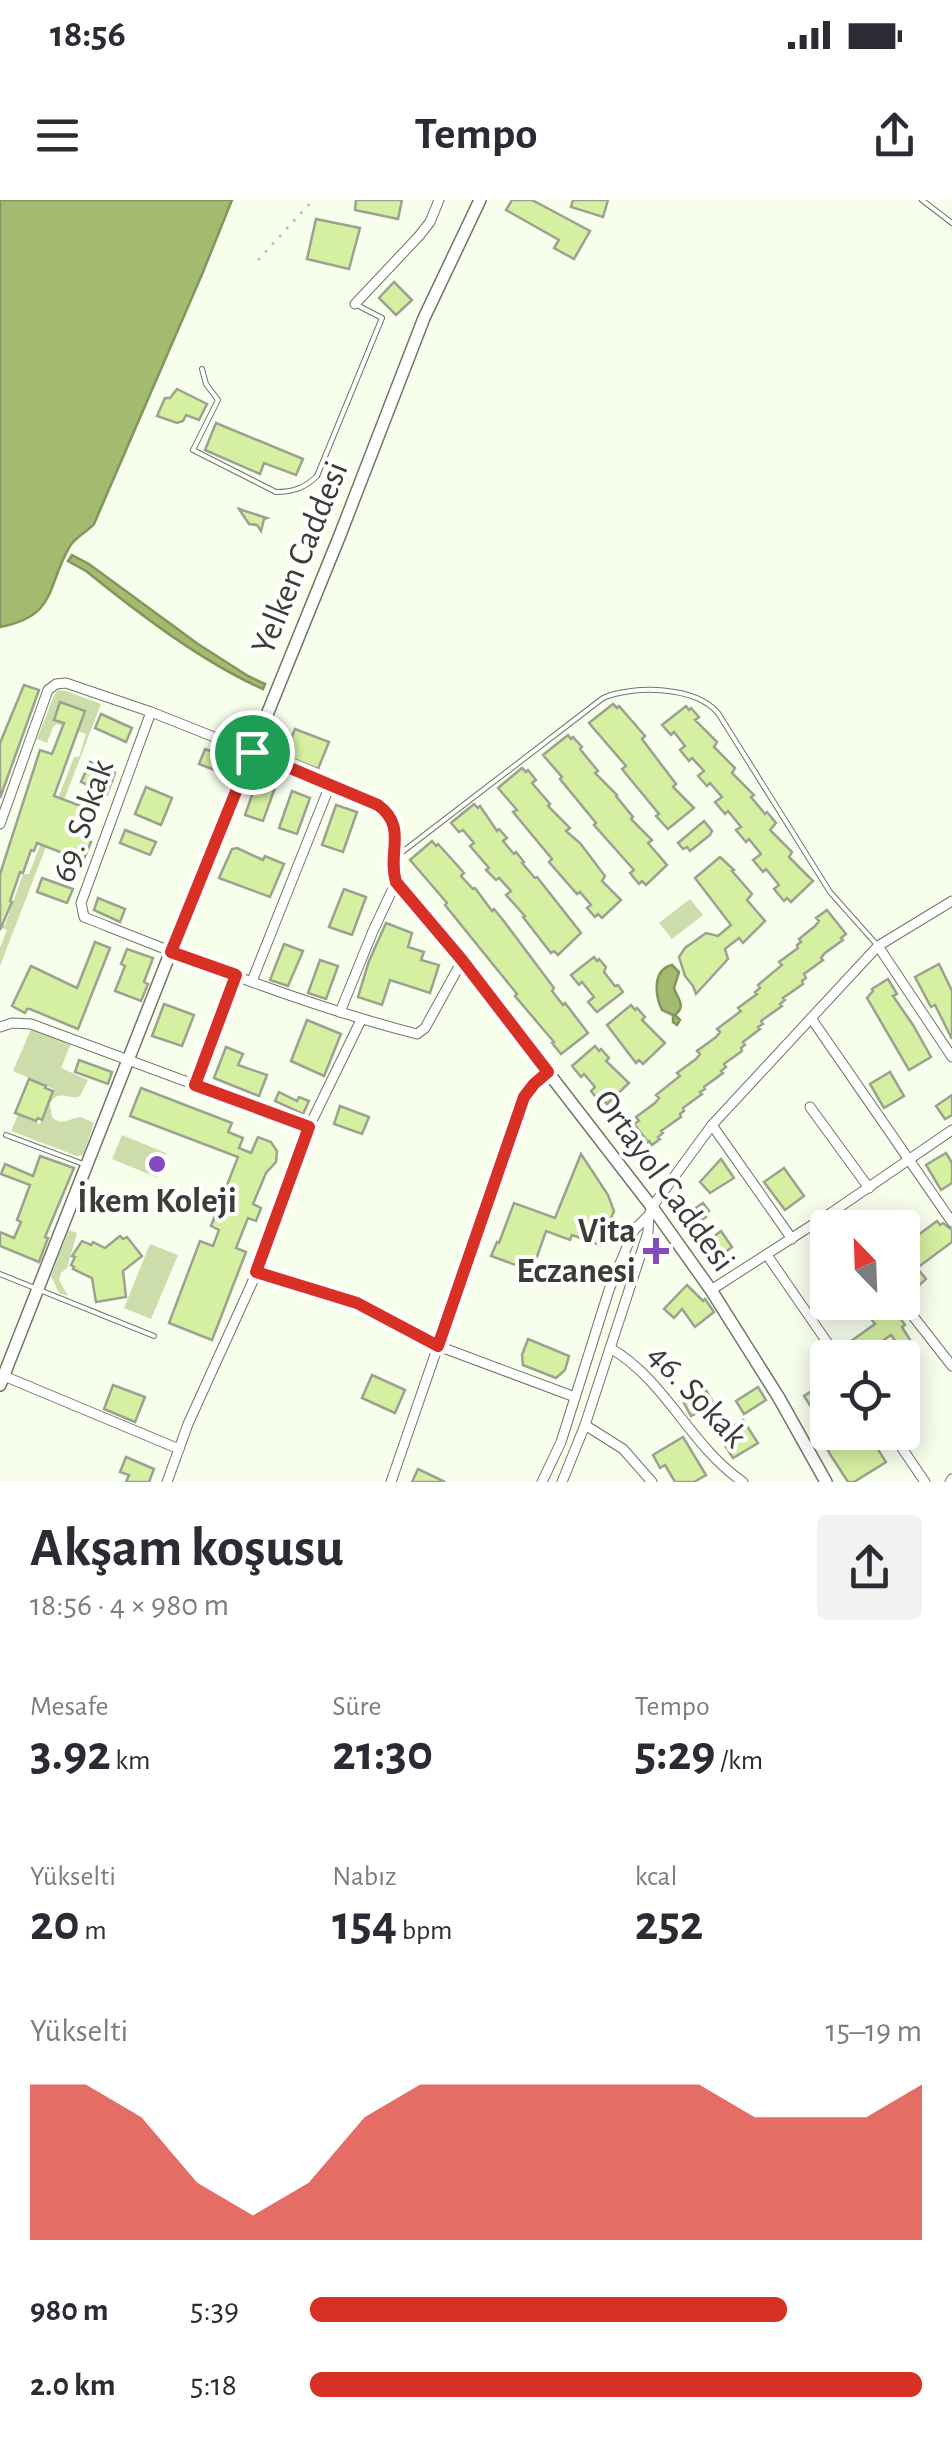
<!DOCTYPE html>
<html lang="tr">
<meta charset="utf-8">
<style>
:root{--surface:#fff;--page:#f2f2f3;--text:#2b2b33;--muted:#7c7c81;--accent:#d93025}
body{margin:0;font-family:"Alegreya Sans",sans-serif;background:var(--page);color:var(--text);height:100vh;display:flex;flex-direction:column;font-size:38px;white-space:nowrap}
*{box-sizing:border-box;margin:0}
p{font-size:32px;color:var(--muted)}
.icon{flex:none;width:55px;height:55px;fill:none;stroke:currentColor;stroke-width:2;stroke-linecap:round;stroke-linejoin:round}
.map{position:relative;height:1282px;overflow:hidden}
.drawer{display:flex;flex-direction:column;background:var(--surface);flex:1}
.drawer>*{flex:none}
.needle{width:65px;rotate:337deg}
.buttons{position:absolute;left:810px;top:1010px;display:grid;gap:20px}
.buttons a{display:grid;place-items:center;width:110px;height:110px;border-radius:10px;background:var(--surface);box-shadow:0 5px 25px #0003;font-size:50px}
.pin{position:absolute;display:grid;place-items:center;width:85px;height:85px;color:#fff;margin:-42px;border:5px solid #fff;border-radius:50%;box-shadow:0 2px 10px #0007}
.round{display:grid;place-items:center;flex:none;width:105px;height:105px;border-radius:10px;background:var(--page)}
.headline{display:flex;align-items:center;justify-content:space-between;height:170px;padding:0 30px}
h1{font-size:55px;font-weight:600;line-height:75px}
.figures{display:grid;grid-template-columns:repeat(3,1fr);gap:15px;height:170px;padding:10px 30px}
.figures div{display:grid;align-content:center}
.figures b{font-size:50px;font-weight:600}
.figures small{font-size:28px;font-weight:400}
.figures p{font-size:28px}
.chart{height:280px;padding:20px 30px}
.chart p{display:flex;justify-content:space-between}
.chart svg{width:100%;height:180px;margin-top:10px;fill:var(--accent);opacity:.7}
ul{padding:0 30px;list-style:none;font-size:32px}
li{display:grid;grid-template-columns:160px 120px 1fr;align-items:center;height:75px}
li i{height:25px;border-radius:12px;background:var(--accent)}
.status{display:flex;justify-content:space-between;align-items:center;height:70px;padding:0 50px;background:var(--surface);direction:ltr}
.status svg{height:28px;fill:currentColor}
header{display:flex;justify-content:space-between;align-items:center;height:130px;padding:0 30px;background:var(--surface);font-size:45px;font-weight:600}
.map>svg:first-child{display:block}
.green{fill:#ccddab}
.water{fill:#a2bb6f;stroke:#83955e;stroke-width:2.5}
.building{fill:#d6f0a2;stroke:#9ca292;stroke-width:2.5}
.lines{fill:none;stroke-linecap:round;stroke-linejoin:round}
.service-casing{stroke:#717667;stroke-width:6}
.minor-casing{stroke:#717667;stroke-width:11}
.tertiary-casing{stroke:#717667;stroke-width:14}
.path{stroke:#b6bcad;stroke-width:2.5;stroke-dasharray:2.5 8;stroke-linecap:butt}
.service{stroke:#fff;stroke-width:4}
.minor{stroke:#fff;stroke-width:9}
.tertiary{stroke:#fff;stroke-width:11}
.route-casing{stroke:#fff;stroke-width:20}
.route{stroke:#d93025;stroke-width:12}
.poi-dot{fill:#844ac0;stroke:#fff;stroke-width:4}
.labels{text-anchor:middle;dominant-baseline:central;stroke-width:8;stroke-linejoin:round;paint-order:stroke}
.street-label{font-size:35px;fill:#3b3d36;stroke:#fff}
.poi-label{font-size:35px;font-weight:bold;fill:#3b3d36;stroke:#fff}
</style>
<div class="status"><b>18:56</b><svg viewBox="0 0 49 12"><path d="M0 12V9h3v3zM5 12V6h3v6zM10 12V3h3v9zM15 12V0h3v12zM26 1h20v11H26zM47 4h2v5h-2z"/></svg></div>
<header><svg class="icon" aria-label="menu" viewBox="0 0 24 24"><path d="M4 6h16M4 12h16M4 18h16"/></svg>Tempo<svg class="icon" aria-label="share" viewBox="0 0 24 24"><path d="M12 15V3M7 8l5-5 5 5M5 13v7h14v-7"/></svg></header>
<div class="map">
<svg width="952" height="1282" viewBox="0 0 952 1282">
<rect width="100%" height="100%" fill="#f7feec"/>
<g class="green">
<polygon points="58,490 66,491 101,504 0,766 0,748 7,730 0,727 0,724 5,725 23,674 29,674 74,557 79,557 86,534 57,524 53,527 47,543 37,539 55,493"/>
<polygon points="690,699 703,715 672,739 659,723"/>
<path d="M32 827 71 843 61 868 88 880 80 896C69 901 60 888 50 903L52 917C63 927 69 918 81 917L94 923 83 955 77 956 11 931 18 915 40 924 54 889 13 871Z"/>
<polygon points="122,935 166,953 156,977 112,959"/>
<polygon points="69,1030 77,1033 67,1068 61,1073 59,1080 68,1096 59,1093 51,1076"/>
<polygon points="150,1044 178,1055 151,1119 124,1108"/>
</g>
<g class="water">
<path d="M0 0H232L203 72 94 324C87 332 76 337 70 346 46 386 58 416 0 427Z"/>
<path d="M72 355 89 364 198 444 248 476 265 484 263 489C202 462 138 413 86 371L68 361Z"/>
<path d="M672 765 679 772 674 788C677 798 687 806 675 815L680 820 677 825 673 822V815L662 810C655 795 652 770 672 765Z"/>
</g>
<g class="building">
<polygon points="356,0 402,0 398,19 355,10"/>
<polygon points="512,0 532,0 590,31 574,59 554,48 559,40 506,10"/>
<polygon points="573,0 608,0 603,17 571,7"/>
<polygon points="316,19 360,28 349,69 307,59"/>
<polygon points="394,82 412,100 396,115 379,98"/>
<polygon points="177,189 207,204 199,220 186,215 183,221 177,223 157,216 165,198 170,198"/>
<polygon points="216,223 303,259 296,275 264,263 260,274 205,250"/>
<polygon points="239,309 267,318 264,319 261,331 257,325 249,324"/>
<polygon points="24,485 39,490 0,598 0,543"/>
<polygon points="60,502 85,511 54,596 97,612 87,640 91,642 83,661 37,643 34,651 31,650 23,673 20,672 10,701 12,702 0,730 0,674 40,550 52,554 64,523 54,520"/>
<polygon points="613,504 617,508 619,506 645,536 642,539 676,584 673,587 694,608 668,629 656,616 659,614 622,569 626,566 589,523"/>
<polygon points="686,506 689,510 691,508 699,517 695,520 717,542 714,547 735,568 732,573 754,595 751,597 765,614 767,612 776,623 770,630 792,652 789,657 813,681 791,702 787,698 784,701 774,689 779,685 766,669 763,672 753,660 761,654 749,639 746,642 736,630 741,627 728,611 725,614 715,602 722,597 710,583 707,586 698,576 704,571 692,558 689,561 680,550 685,546 674,532 671,535 662,525"/>
<polygon points="101,514 132,528 126,542 95,528"/>
<polygon points="295,529 329,542 318,569 284,555"/>
<polygon points="568,535 571,539 573,537 582,547 580,549 598,571 595,573 617,595 616,596 633,617 631,619 652,640 648,643 667,665 646,685 642,681 639,684 630,673 634,670 594,625 596,623 560,579 562,577 543,555"/>
<polygon points="205,549 231,559 225,574 199,564"/>
<polygon points="90,562 115,573 107,594 81,582"/>
<polygon points="522,568 526,572 528,570 536,580 532,583 550,604 548,606 570,628 566,631 580,643 605,676 602,681 621,700 602,718 598,714 595,717 587,708 591,705 580,692 577,694 549,662 552,659 513,612 517,610 498,588"/>
<polygon points="258,578 276,585 263,621 245,615"/>
<polygon points="146,587 172,598 161,625 135,614"/>
<polygon points="292,591 310,598 297,634 279,628"/>
<polygon points="474,604 478,608 480,606 497,631 499,629 507,638 503,641 514,654 516,652 524,662 522,663 535,678 537,677 581,733 558,755 554,751 551,753 523,717 525,716 506,695 511,691 499,678 496,680 486,670 489,668 470,646 474,643 463,630 459,632 451,623"/>
<polygon points="336,605 357,612 343,652 322,645"/>
<polygon points="704,621 712,631 710,635 690,651 687,647 683,649 678,643"/>
<polygon points="125,630 156,642 150,655 120,643"/>
<polygon points="432,641 436,646 438,644 457,665 464,673 461,676 473,689 475,688 492,711 494,709 503,720 554,788 552,791 563,805 565,803 588,833 561,854 552,843 554,842 515,796 517,794 500,773 445,705 447,703 410,660"/>
<polygon points="237,648 263,660 265,656 284,664 270,697 219,678 232,649"/>
<polygon points="720,657 734,670 732,671 752,694 747,700 765,721 743,743 739,738 725,749 728,759 696,794 693,786 685,776 679,757 685,748 706,733 718,736 731,725 695,678"/>
<polygon points="42,678 73,689 67,703 37,692"/>
<polygon points="344,689 366,697 352,735 329,727"/>
<polygon points="98,698 125,709 120,722 94,710"/>
<polygon points="827,710 846,734 841,738 843,740 825,753 821,758 823,760 804,774 806,778 802,781 803,784 783,798 785,800 780,804 782,806 761,821 763,824 758,827 760,829 743,842 745,845 741,848 742,851 724,864 726,867 721,871 723,873 704,887 705,889 700,892 702,894 683,908 684,911 680,914 681,917 661,931 663,933 658,937 660,939 652,945 649,941 648,942 634,924 639,921 636,917 655,903 659,898 656,895 680,876 677,873 696,859 700,854 697,851 716,837 720,832 717,829 741,811 738,808 757,794 755,792 760,788 758,785 782,765 779,762 798,748 797,745 801,742 799,739 815,726 819,721 816,718"/>
<polygon points="386,723 412,733 408,747 424,752 421,760 439,765 430,793 390,780 382,805 358,797 369,761"/>
<polygon points="95,742 110,748 78,829 30,809 27,809 25,813 12,806 31,766 77,788"/>
<polygon points="284,744 303,751 288,786 270,780"/>
<polygon points="127,749 153,758 144,782 148,784 141,801 115,791 125,766 121,764"/>
<polygon points="594,757 597,761 599,759 606,767 604,772 615,786 618,785 623,792 597,812 588,802 594,797 582,782 579,785 571,775"/>
<polygon points="320,760 338,766 326,799 308,793"/>
<polygon points="939,764 952,791 952,839 935,805 931,807 915,777"/>
<polygon points="888,779 897,794 893,796 913,825 931,857 909,870 867,798 873,791 872,789"/>
<polygon points="164,804 194,815 182,846 152,836"/>
<polygon points="631,805 635,810 637,808 645,817 642,820 665,843 643,864 639,860 636,863 607,825"/>
<polygon points="307,820 341,834 324,876 291,861"/>
<polygon points="595,846 599,851 601,849 609,858 606,861 629,883 607,904 603,900 600,902 591,891 595,887 584,874 581,877 572,866"/>
<polygon points="226,847 243,854 238,865 267,875 259,896 214,878"/>
<polygon points="79,860 112,872 108,884 75,872"/>
<polygon points="890,872 904,896 884,908 870,884"/>
<polygon points="29,879 46,886 45,888 53,891 42,920 38,918 36,921 15,913"/>
<polygon points="141,888 232,923 228,932 243,938 239,948 251,953 258,937 271,942 277,951 276,962 266,973 253,1004 261,1008 256,1021 248,1018 236,1048 246,1052 212,1140 169,1123 200,1041 213,1046 219,1030 211,1026 238,957 130,916"/>
<polygon points="279,892 297,901 299,897 309,901 303,914 275,901"/>
<polygon points="952,895 952,915 945,919 936,906"/>
<polygon points="340,906 369,917 362,934 334,924"/>
<polygon points="946,953 952,963 952,983 941,990 926,965"/>
<polygon points="581,954 608,995 614,1011 600,1045 572,1035 570,1040 546,1031 532,1071 491,1056 497,1042 499,1043 514,1003 555,1018"/>
<polygon points="40,956 74,968 45,1037 48,1038 39,1062 0,1046 0,1032 14,1038 21,1022 17,1020 30,985 1,974 5,964 33,976"/>
<polygon points="721,959 734,978 710,993 700,982"/>
<polygon points="784,968 804,996 785,1010 764,982"/>
<polygon points="703,1003 709,1011 704,1014 706,1017 689,1029 681,1018"/>
<polygon points="937,1021 940,1025 943,1023 952,1030 952,1042 917,1068 926,1079 910,1094 902,1085 902,1047"/>
<polygon points="721,1031 732,1047 711,1063 700,1047"/>
<polygon points="120,1036 123,1039 127,1037 142,1056 123,1071 126,1097 96,1102 92,1078 73,1069 74,1067 71,1065 75,1057 72,1056 82,1041 91,1045 93,1042 105,1048"/>
<polygon points="687,1085 703,1101 705,1099 714,1112 695,1127 682,1109 674,1118 664,1109"/>
<polygon points="868,1102 889,1102 905,1125 902,1127 917,1151 907,1157 891,1135 874,1147 881,1158 856,1158 847,1144 875,1124 865,1111 871,1108"/>
<polygon points="528,1139 569,1156 565,1170 556,1178 523,1165 522,1155"/>
<polygon points="372,1175 405,1190 395,1213 362,1198"/>
<polygon points="828,1181 828,1232 867,1232 886,1262 854,1282 848,1282 830,1254 816,1228 822,1224 804,1196"/>
<polygon points="113,1185 145,1197 135,1222 104,1209"/>
<polygon points="758,1187 766,1200 744,1214 736,1201"/>
<polygon points="706,1190 714,1204 691,1216 684,1203"/>
<polygon points="743,1220 758,1243 733,1258 719,1236"/>
<polygon points="683,1237 706,1275 694,1282 675,1282 665,1265 660,1268 653,1255"/>
<polygon points="126,1257 154,1269 149,1282 126,1282 129,1275 120,1272"/>
<polygon points="418,1269 445,1282 412,1282"/>
</g>
<g class="lines">
<g class="service-casing">
<g id="service">
<polyline points="922,0 952,23"/>
<path d="M202 169 206 184 218 200 193 250 276 292C293 292 305 288 317 276L382 118 355 104"/>
<path d="M397 656 603 498C634 485 695 486 718 513L830 692 878 746"/>
<polyline points="196,883 234,779"/>
<polyline points="6,935 86,965"/>
<polyline points="0,1074 154,1136"/>
</g>
</g>
<g class="minor-casing">
<g id="minor">
<polyline points="355,104 419,36 430,22 439,0"/>
<path d="M151 512 81 703 84 717C193 760 303 805 417 834L425 828 462 761"/>
<polyline points="0,624 48,490 56,484 66,483 151,512 252,552"/>
<polyline points="878,746 952,857"/>
<polyline points="252,781 330,585"/>
<polyline points="340,812 373,731 396,682"/>
<polyline points="811,818 952,1022"/>
<polyline points="0,827 12,823 31,824 309,927 252,1083 188,1224 167,1282"/>
<polyline points="810,907 869,988"/>
<polyline points="712,925 792,1039"/>
<polyline points="309,927 361,820"/>
<polyline points="831,1013 842,1028"/>
<polyline points="767,1055 838,1158"/>
<polyline points="257,1072 357,1103 438,1146 575,1197"/>
<polyline points="711,1090 831,1013 952,930"/>
<polyline points="902,1102 952,1166"/>
<path d="M610 1148C666 1180 690 1246 743 1282"/>
<polyline points="4,1176 179,1249"/>
<polyline points="585,1225 623,1249 652,1282"/>
<polyline points="891,1232 925,1282"/>
<polyline points="391,1282 524,897 533,884 548,872"/>
<polyline points="542,1282 561,1242 609,1090 634,1030 649,1015 652,1007 712,925 878,746 952,701"/>
<polyline points="562,1282 585,1225 648,1032 649,1015"/>
<polyline points="950,1282 952,1279"/>
</g>
</g>
<g class="tertiary-casing">
<g id="tertiary">
<path d="M252 552 378 605C408 627 388 652 396 682L462 761 652 1007 711 1090 779 1198 826 1282"/>
<polyline points="0,1185 171,751 340,335 424,118 480,0"/>
</g>
</g>
<polyline class="path" points="258,60 313,0"/>
<use href="#service" class="service"/>
<use href="#minor" class="minor"/>
<use href="#tertiary" class="tertiary"/>
</g>
<g class="lines">
<g class="route-casing">
<path id="route" d="M252 552 378 605C408 627 387 652 396 682L462 760 548 872 534 884 524 897 438 1146 357 1103 256 1072 309 927 195 885 236 775 171 752Z"/>
</g>
<use href="#route" class="route"/>
</g>
<g class="poi-dot">
<circle cx="157" cy="964" r="10"/>
<path d="M651 1036h10v10h10v10h-10v10h-10v-10h-10v-10h10z"/>
</g>
<g class="labels">
<g class="street-label">
<text transform="translate(300 358) rotate(-68)">Yelken Caddesi</text>
<text transform="translate(83 621) rotate(-71)">69. Sokak</text>
<text transform="translate(664 981) rotate(54)">Ortayol Caddesi</text>
<text transform="translate(697 1196) rotate(47)">46. Sokak</text>
</g>
<g class="poi-label">
<text x="157" y="1001">İkem Koleji</text>
<text x="636" y="1031" text-anchor="end">Vita<tspan x="636" dy="40">Eczanesi</tspan></text>
</g>
</g>
</svg>
<div class="buttons">
<a><svg class="needle" viewBox="-14 -14 28 28"><path d="M0-13l5 13h-10z" fill="#e53935"/><path d="M0 13l5-13h-10z" fill="#7c7c81"/></svg></a>
<a><svg class="icon" aria-label="locate" viewBox="0 0 24 24"><circle cx="12" cy="12" r="6"/><path d="M12 2v4M12 18v4M2 12h4M18 12h4"/></svg></a>
</div>
<div class="pin" style="left:252px;top:552px;background:#1e9e55"><svg class="icon" aria-label="arrive" viewBox="0 0 24 24"><path d="M6 21V4h12l-3 4 3 4H6"/></svg></div>
</div>
<section class="drawer">
<div class="headline"><div><h1>Akşam koşusu</h1><p>18:56 · 4 × 980 m</p></div><a class="round"><svg class="icon" aria-label="share" viewBox="0 0 24 24"><path d="M12 15V3M7 8l5-5 5 5M5 13v7h14v-7"/></svg></a></div>
<div class="figures">
<div><p>Mesafe</p><b>3.92<small> km</small></b></div>
<div><p>Süre</p><b>21:30</b></div>
<div><p>Tempo</p><b>5:29<small> /km</small></b></div>
</div>
<div class="figures">
<div><p>Yükselti</p><b>20<small> m</small></b></div>
<div><p>Nabız</p><b>154<small> bpm</small></b></div>
<div><p>kcal</p><b>252</b></div>
</div>
<div class="chart"><p><span>Yükselti</span>15–19 m</p>
<svg viewBox="0 0 160 44" preserveAspectRatio="none"><path d="M0 44V6L10 6L20 14L30 30L40 38L50 30L60 14L70 6L80 6L90 6L100 6L110 6L120 6L130 14L140 14L150 14L160 6V44z"/></svg>
</div>
<ul>
<li><b>980 m</b>5:39<i style="width:78%"></i></li>
<li><b>2.0 km</b>5:18<i style="width:100%"></i></li>
</ul>
</section>
